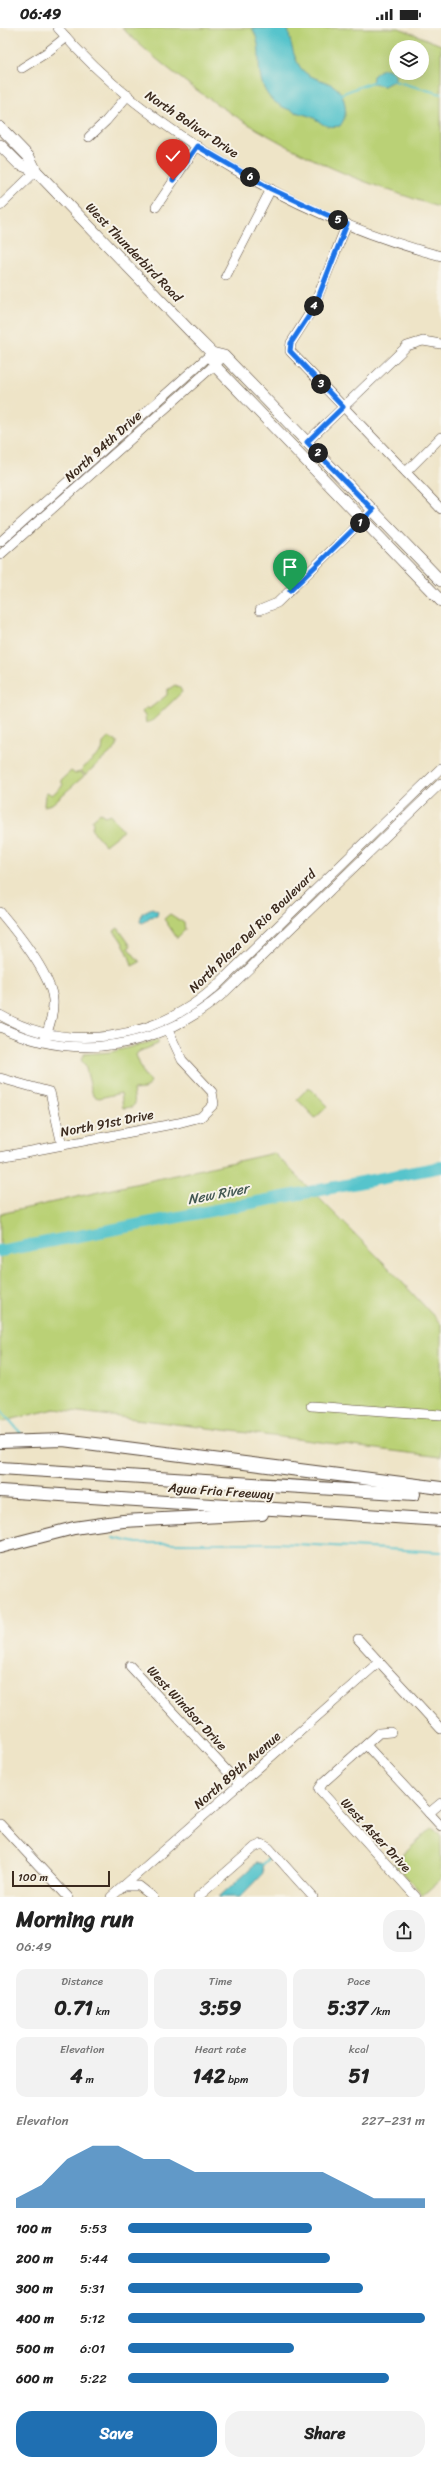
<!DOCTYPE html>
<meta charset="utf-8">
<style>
:root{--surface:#fff;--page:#f2f2f2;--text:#222;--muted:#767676;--accent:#1f6fb2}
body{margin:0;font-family:Sriracha,sans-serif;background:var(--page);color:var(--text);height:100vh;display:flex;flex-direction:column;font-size:15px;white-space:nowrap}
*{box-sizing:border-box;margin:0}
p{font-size:13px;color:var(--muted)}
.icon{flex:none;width:22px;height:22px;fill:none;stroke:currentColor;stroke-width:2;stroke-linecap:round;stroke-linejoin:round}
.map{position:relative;height:1869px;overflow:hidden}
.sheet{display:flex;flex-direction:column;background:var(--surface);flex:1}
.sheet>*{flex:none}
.fabs{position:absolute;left:389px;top:12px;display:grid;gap:8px}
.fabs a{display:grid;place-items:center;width:40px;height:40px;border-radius:50%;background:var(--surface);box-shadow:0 4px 16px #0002;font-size:20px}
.scale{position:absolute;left:12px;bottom:10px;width:98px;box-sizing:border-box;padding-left:4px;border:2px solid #3b2a1e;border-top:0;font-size:11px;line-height:14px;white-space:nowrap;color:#3b2a1e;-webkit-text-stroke:3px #f7f3e8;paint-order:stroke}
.pin{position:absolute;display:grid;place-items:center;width:34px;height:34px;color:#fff;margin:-41px -17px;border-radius:50% 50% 50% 0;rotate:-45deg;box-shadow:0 0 4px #0007}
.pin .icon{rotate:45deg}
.km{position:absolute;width:20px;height:20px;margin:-10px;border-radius:50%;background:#222;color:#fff;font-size:11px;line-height:20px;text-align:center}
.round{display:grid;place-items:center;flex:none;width:42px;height:42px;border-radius:16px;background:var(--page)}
.headline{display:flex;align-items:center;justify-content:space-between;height:68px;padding:0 16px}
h1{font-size:22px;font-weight:700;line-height:30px}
.stats{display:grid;grid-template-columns:repeat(3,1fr);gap:6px;height:68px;padding:4px 16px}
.stats div{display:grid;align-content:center;border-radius:10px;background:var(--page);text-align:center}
.stats b{font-size:20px;font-weight:700}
.stats small{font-size:11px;font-weight:400}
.stats p{font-size:11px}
.chart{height:112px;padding:8px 16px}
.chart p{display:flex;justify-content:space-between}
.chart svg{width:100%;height:72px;margin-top:4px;fill:var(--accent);opacity:.7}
.button{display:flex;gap:8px;margin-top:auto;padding:8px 16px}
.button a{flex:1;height:46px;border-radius:16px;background:var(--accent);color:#fff;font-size:16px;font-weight:700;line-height:46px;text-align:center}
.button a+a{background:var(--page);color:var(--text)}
ul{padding:0 16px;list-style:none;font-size:13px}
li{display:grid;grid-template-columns:64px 48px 1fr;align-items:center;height:30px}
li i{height:10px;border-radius:5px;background:var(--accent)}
.status{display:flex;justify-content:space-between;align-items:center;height:28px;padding:0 20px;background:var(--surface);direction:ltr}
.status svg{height:11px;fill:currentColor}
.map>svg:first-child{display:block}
.green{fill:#bad176;stroke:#7a7e4a;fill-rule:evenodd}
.water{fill:#57c4cc;stroke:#497775}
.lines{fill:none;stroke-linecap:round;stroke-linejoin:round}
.stream{stroke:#57c4cc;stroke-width:2}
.river{stroke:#57c4cc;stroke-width:12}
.minor-casing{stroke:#564637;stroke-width:10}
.major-casing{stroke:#564637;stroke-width:12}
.highway-casing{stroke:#564637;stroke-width:14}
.minor{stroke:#fff;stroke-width:9}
.major{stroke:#fff;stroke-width:11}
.highway{stroke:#fff;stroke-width:12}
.route-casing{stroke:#fff;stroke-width:8}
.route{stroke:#1a73e8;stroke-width:5}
.labels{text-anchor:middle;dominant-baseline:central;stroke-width:4;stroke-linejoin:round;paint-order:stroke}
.street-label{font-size:13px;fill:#3b2a1e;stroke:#f7f3e8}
.water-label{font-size:14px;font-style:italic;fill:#435852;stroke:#f7f3e8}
</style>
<div class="status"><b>06:49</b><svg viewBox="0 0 49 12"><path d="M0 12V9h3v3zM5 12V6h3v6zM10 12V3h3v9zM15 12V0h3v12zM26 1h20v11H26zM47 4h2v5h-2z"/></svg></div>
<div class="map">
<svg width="441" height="1869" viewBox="0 0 441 1869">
<rect width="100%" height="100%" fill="#f7f3e8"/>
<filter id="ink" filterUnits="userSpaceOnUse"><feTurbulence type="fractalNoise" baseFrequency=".025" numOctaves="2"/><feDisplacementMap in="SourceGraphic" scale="8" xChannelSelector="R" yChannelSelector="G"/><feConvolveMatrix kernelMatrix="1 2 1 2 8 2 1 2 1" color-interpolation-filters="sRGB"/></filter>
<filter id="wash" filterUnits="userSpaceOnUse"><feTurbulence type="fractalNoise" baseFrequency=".012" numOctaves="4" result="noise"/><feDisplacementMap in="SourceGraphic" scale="16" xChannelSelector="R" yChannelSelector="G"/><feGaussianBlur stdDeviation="0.9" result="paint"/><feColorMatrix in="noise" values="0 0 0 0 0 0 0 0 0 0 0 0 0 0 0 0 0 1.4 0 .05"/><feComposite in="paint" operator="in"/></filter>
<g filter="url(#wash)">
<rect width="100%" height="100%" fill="#eee4c7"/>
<g class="green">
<path d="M122 0H399L441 17V180C400 166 358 153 319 134 248 100 179 55 122 0ZM396 19H422V45H396Z"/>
<polygon points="175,657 180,660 182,664 152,693 146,695 145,688 142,684 147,679 149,681 167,667 167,662"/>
<polygon points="109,709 117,714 117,719 85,747 81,742 102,723 103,715"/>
<polygon points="71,743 75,746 80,743 84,748 52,776 44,778 45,767 47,764 52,767 63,757 61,752"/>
<polygon points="100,785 105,788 110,786 123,803 105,817 91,801 93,796 92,792"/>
<polygon points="170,886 184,895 185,902 177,910 164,891"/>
<path d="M118 900 131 918 128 920 140 934 132 938C129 926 123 913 114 903Z"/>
<polygon points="158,1012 158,1016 138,1024 136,1027 144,1047 151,1055 144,1061 133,1062 135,1076 132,1079 123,1080 121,1065 99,1070 93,1068 85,1037 81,1032 84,1026 111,1024"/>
<polygon points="309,1059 328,1078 315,1090 297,1071"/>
<polygon points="274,1125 387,1238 441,1296 441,1429 55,1381 0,1394 0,1186"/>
<polygon points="433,1799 441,1808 441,1851 423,1867 394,1835"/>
</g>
<g class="water">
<path d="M252 0H288C290 12 293 28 300 39 312 57 341 48 345 77 346 86 345 91 340 98 319 101 322 91 306 87 276 79 261 71 259 36 259 23 259 11 252 0Z"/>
<polygon points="382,41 388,41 395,46 395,52 384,58 372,56 373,48"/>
<polygon points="152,880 158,883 157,888 150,889 143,895 140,894 142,885"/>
<polygon points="256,1835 262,1837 263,1845 240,1869 219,1869"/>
</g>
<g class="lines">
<g class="stream">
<polyline points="394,53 441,66"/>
<polyline points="341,66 372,54"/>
<polyline points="0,1381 24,1409"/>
<polyline points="113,1510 137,1515 278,1515 441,1524"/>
<polyline points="260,1838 269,1830"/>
</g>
<polyline class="river" points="0,1223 441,1139"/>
</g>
</g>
<g filter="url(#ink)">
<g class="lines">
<g class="minor-casing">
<g id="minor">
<path d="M58 0C148 106 307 193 441 228"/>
<polyline points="22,40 46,25 66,9"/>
<polyline points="89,109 106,93 128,67"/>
<polyline points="0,178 36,143"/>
<polyline points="156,179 197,118"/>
<polyline points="347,196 313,280 291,315 290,323 441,481"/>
<polyline points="226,248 271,161"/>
<polyline points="307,414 407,318 423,313 441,316"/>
<polyline points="406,444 441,409"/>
<polyline points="0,514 212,325"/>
<polyline points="0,527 219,333"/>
<polyline points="260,582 277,575 373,482"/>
<path d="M0 884C16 903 51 947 53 972 54 985 49 999 45 1011"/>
<path d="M0 987C69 1027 156 1011 214 960L441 740"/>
<path d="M0 999C77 1036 162 1019 225 964L441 755"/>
<polyline points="0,1050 50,1064 62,1117"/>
<polyline points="0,1129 178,1095 201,1089 214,1076 212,1064 182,1032 168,1002"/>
<polyline points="311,1378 441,1387"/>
<polyline points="358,1611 441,1701"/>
<polyline points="130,1638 240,1757"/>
<polyline points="391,1704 379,1705 323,1755 319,1761 416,1869"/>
<polyline points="366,1717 441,1798"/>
<polyline points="429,1785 441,1775"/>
<polyline points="0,1796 68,1869"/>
<polyline points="125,1858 139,1858 153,1869"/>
<polyline points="111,1869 379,1634"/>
<polyline points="198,1869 255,1819 262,1816 269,1820 313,1869"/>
</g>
</g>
<g class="major-casing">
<g id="major">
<polyline points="0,99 29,129 36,143 189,302 212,325 224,328 441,553"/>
<polyline points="0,117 19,136 36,143"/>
<polyline points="212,325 214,337 441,573"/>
</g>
</g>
<g class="highway-casing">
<g id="highway">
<polyline points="0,1414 63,1412 441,1460"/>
<polyline points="0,1440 414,1466"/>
<polyline points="0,1463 441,1492"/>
<polyline points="0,1519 74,1500 123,1493 262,1486"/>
</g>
</g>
<use href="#minor" class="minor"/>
<use href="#major" class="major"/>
<use href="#highway" class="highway"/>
</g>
</g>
<g class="lines" filter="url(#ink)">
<g class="route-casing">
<polyline id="route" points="173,152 197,118 271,161 347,196 314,280 291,315 290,323 343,379 307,414 373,482 290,563"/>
</g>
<use href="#route" class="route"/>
</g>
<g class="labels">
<g class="street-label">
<text transform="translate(192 96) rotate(34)">North Bolivar Drive</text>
<text transform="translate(134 224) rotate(46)">West Thunderbird Road</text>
<text transform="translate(103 418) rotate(-42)">North 94th Drive</text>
<text transform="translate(252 903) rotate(-44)">North Plaza Del Rio Boulevard</text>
<text transform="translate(107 1095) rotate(-11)">North 91st Drive</text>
<text transform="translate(221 1463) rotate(4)">Agua Fria Freeway</text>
<text transform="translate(187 1680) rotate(47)">West Windsor Drive</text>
<text transform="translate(237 1742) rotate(-41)">North 89th Avenue</text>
<text transform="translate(376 1807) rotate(47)">West Aster Drive</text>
</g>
<g class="water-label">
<text transform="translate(218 1166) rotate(-11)">New River</text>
</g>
</g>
</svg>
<div class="fabs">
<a><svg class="icon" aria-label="layers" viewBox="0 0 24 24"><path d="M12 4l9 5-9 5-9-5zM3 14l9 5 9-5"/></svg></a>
</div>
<div class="scale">100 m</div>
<div class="pin" style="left:290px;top:563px;background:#1e9e55"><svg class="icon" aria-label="arrive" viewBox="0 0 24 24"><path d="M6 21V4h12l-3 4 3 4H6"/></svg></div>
<div class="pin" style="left:173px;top:152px;background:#d93025"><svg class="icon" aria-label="check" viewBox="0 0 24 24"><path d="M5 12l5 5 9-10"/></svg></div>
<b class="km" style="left:360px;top:495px">1</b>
<b class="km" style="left:318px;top:425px">2</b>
<b class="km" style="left:321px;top:356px">3</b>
<b class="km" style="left:314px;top:278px">4</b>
<b class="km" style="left:338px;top:192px">5</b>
<b class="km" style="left:250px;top:149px">6</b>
</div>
<section class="sheet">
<div class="headline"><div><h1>Morning run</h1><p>06:49</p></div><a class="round"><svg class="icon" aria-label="share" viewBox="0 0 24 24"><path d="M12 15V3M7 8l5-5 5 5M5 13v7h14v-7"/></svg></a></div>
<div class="stats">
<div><p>Distance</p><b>0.71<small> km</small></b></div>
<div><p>Time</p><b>3:59</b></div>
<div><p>Pace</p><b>5:37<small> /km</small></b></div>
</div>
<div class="stats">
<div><p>Elevation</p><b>4<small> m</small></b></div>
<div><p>Heart rate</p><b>142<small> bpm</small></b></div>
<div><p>kcal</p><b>51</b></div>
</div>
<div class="chart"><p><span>Elevation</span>227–231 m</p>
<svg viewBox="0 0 160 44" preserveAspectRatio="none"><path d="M0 44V38L10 30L20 14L30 6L40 6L50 14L60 14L70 22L80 22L90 22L100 22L110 22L120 22L130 30L140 38L150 38L160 38V44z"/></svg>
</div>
<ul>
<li><b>100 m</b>5:53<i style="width:62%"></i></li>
<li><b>200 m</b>5:44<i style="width:68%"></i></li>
<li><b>300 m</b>5:31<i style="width:79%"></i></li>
<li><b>400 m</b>5:12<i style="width:100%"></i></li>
<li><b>500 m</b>6:01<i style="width:56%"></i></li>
<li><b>600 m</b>5:22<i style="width:88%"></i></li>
</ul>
<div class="button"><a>Save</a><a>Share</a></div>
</section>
